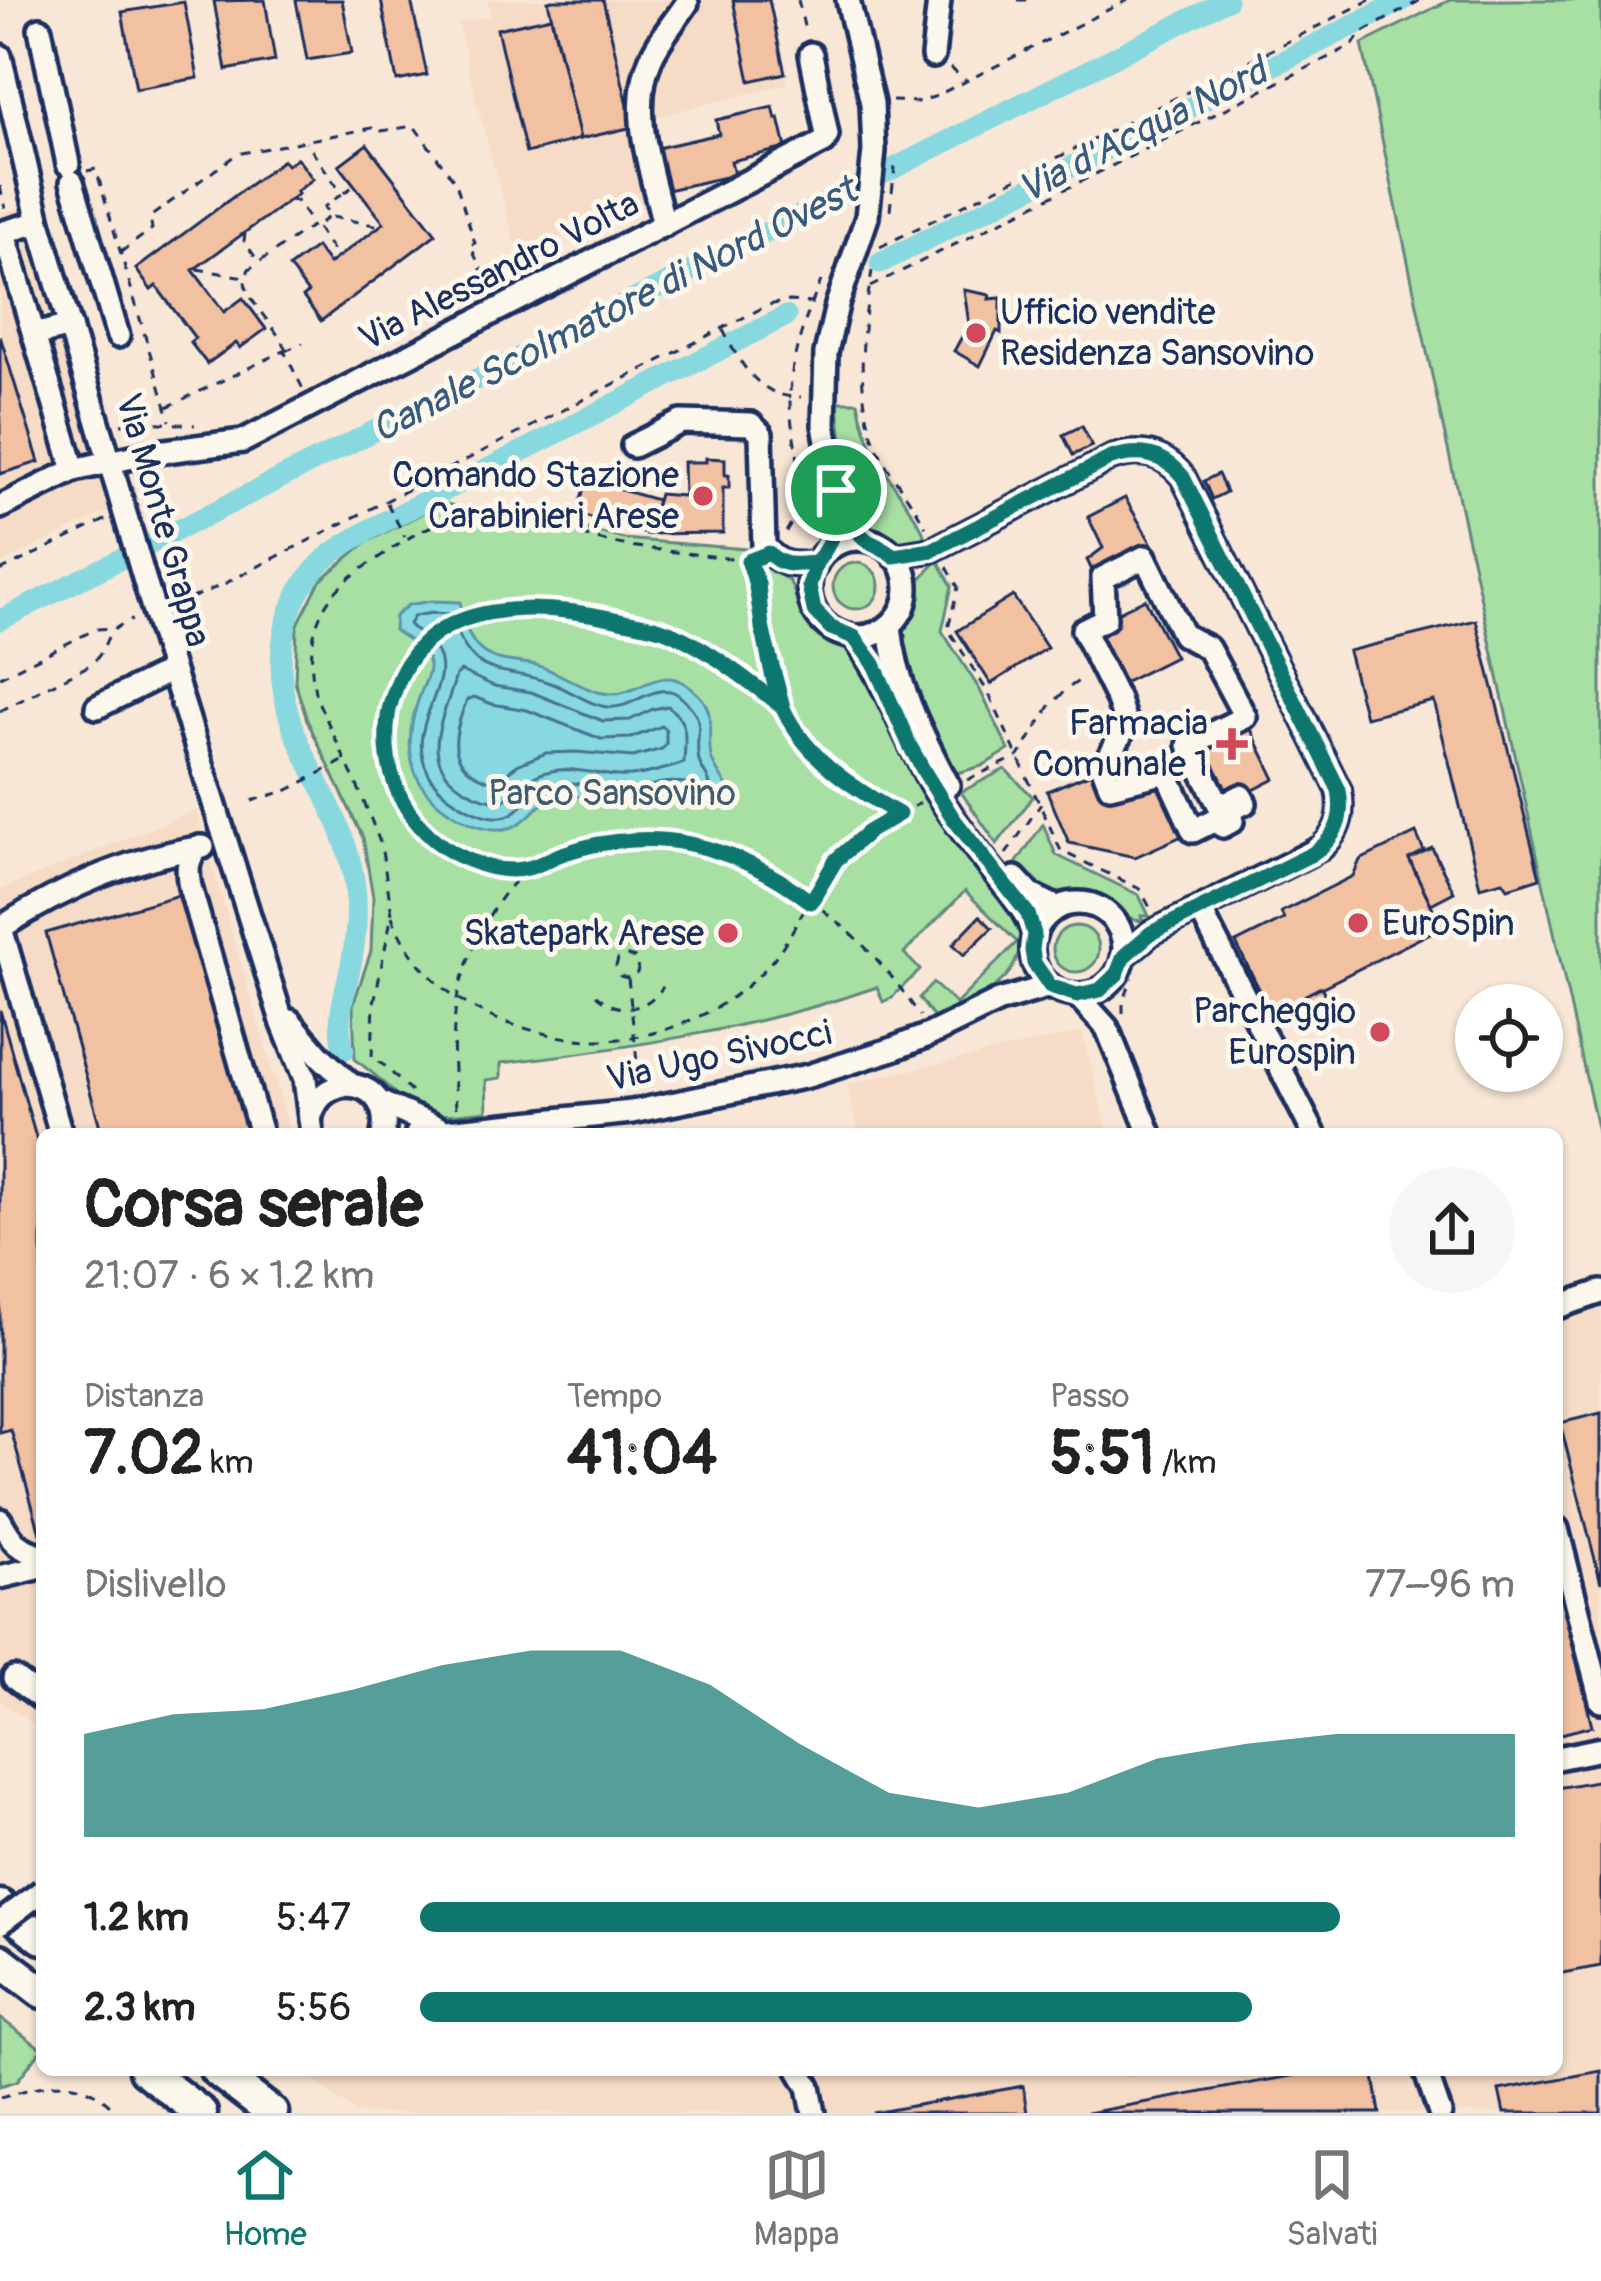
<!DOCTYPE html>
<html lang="it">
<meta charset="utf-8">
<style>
:root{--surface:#fff;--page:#f6f6f6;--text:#222;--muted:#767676;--line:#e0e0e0;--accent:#0f766e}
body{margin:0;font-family:Pangolin,sans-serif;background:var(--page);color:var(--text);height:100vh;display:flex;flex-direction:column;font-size:45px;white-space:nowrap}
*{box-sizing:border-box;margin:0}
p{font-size:39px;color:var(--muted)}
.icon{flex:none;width:66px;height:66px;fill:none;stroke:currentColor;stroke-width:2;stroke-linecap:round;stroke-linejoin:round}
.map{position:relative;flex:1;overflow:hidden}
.side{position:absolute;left:36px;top:1128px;width:1527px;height:948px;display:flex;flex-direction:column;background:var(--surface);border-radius:18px;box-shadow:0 3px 9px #0004}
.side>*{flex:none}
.fabs{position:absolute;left:1455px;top:984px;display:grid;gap:24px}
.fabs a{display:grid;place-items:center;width:108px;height:108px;border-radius:50%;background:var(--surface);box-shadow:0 3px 9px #0004;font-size:60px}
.pin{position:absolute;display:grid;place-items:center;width:102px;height:102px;color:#fff;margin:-51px;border:6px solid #fff;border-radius:50%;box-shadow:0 3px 12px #0007}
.round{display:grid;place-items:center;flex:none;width:126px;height:126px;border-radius:63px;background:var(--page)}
.head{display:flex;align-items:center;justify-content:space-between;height:204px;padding:0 48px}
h1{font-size:66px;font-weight:700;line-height:90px}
.metrics{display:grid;grid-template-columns:repeat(3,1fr);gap:18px;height:204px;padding:12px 48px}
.metrics div{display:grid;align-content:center}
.metrics b{font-size:60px;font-weight:700}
.metrics small{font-size:33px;font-weight:400}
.metrics p{font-size:33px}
.chart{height:336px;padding:24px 48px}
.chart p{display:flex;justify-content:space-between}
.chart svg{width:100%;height:216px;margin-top:12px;fill:var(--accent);opacity:.7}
ul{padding:0 48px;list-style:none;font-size:39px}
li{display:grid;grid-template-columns:192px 144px 1fr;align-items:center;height:90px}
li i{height:30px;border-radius:15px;background:var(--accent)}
.menu{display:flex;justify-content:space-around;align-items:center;height:168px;border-top:3px solid var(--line);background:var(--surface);font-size:33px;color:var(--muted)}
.menu a{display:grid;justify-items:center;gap:6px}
.menu .current{color:var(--accent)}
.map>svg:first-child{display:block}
.built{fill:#f6dcc6}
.green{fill:#a8dfa3;stroke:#628780;stroke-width:3}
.water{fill:#87d8df;stroke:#5c94ab;stroke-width:3}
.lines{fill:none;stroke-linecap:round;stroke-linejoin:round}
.shore{stroke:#467392;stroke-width:3}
.canal{stroke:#87d8df;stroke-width:21}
.building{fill:#f2c1a2;stroke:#1b2f5e;stroke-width:3}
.minor-casing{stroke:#1b2f5e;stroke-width:30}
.highway-casing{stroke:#1b2f5e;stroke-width:39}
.path{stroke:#1b2f5e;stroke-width:3;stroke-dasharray:9 9;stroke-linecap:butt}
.minor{stroke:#fbf7ec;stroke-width:21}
.highway{stroke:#fbf7ec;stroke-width:30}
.minor-bridge-casing{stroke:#1b2f5e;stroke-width:30;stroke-linecap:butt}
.minor-bridge{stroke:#fbf7ec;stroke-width:21}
.route-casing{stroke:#fff;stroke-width:24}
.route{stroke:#0f766e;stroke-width:15}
.poi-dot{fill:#d1495b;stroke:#fbf7ec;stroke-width:4.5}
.labels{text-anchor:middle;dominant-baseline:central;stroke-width:10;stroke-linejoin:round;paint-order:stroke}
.street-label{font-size:36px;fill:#1b2f5e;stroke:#fbf7ec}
.poi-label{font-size:36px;fill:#1b2f5e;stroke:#fbf7ec;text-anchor:end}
.park-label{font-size:36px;fill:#3e5b6f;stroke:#fbf7ec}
.water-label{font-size:39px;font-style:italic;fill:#36597e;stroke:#fbf7ec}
</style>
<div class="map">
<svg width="1601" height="2113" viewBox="0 0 1601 2113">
<rect width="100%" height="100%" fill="#f8e7d6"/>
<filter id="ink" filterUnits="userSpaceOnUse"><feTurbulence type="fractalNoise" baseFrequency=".00833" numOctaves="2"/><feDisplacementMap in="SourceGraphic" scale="24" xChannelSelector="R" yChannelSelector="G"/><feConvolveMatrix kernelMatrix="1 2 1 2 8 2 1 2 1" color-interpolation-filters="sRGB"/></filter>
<g filter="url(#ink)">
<g class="built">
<polygon points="488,0 769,0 787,84 642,120 652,205 612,216 519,257 477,104 458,22 491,16"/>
<polygon points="24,207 110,510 0,564 0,213"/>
<polygon points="196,810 291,1134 42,1134 42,1730 0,1701 0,890"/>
<polygon points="1082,1032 1109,1134 859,1134 847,1084"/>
<polygon points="1601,1304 1601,2113 356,2113 300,2070 1557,2070 1557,1318"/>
</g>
<g class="green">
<polygon points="1450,0 1601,0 1601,1146 1438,404 1362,44"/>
<path d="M838 402H858C868 456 894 482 921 527L924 535 922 542C865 550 855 516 847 468 843 446 839 425 838 402Z"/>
<path d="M442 503 472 510 527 512 623 539 747 549 790 582 804 616 823 633 850 647 1018 913C1033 980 985 994 934 1018L919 998 933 983 956 1004 1017 942 965 891 904 953 920 970 891 998 883 1002 877 987C755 1029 629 1048 501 1063V1078L486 1080 487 1111C466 1113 437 1119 418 1110 395 1098 378 1074 355 1060L353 1005 371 951 373 897 363 838 307 720 295 682 297 626 320 581 365 543Z"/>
<polygon points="938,560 952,586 942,631 980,690 1009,750 982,766 950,775 929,736 898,634 914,586"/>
<circle cx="856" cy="586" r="23"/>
<polygon points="1005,769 1033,797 997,844 961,792"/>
<polygon points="1043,824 1056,855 1139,895 1149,916 1141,916 1143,921 1135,920 1091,897 1053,897 1036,888 1015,865"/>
<circle cx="1076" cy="949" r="23"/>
<polygon points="0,2018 42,2049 17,2081 0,2086"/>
</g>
<path class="water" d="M431 601 460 602C464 620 467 640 483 652 499 663 518 661 536 665 562 672 588 695 614 694 638 694 659 667 684 683 722 708 705 724 711 757 714 769 727 783 732 798L727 806C694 800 676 786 643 803 617 801 587 794 560 797 539 799 532 818 515 826 485 839 436 809 421 784 402 754 411 717 423 687 427 678 431 670 428 660 423 647 404 638 394 630L395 616 408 605Z"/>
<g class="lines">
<g class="shore">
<path d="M432 613 449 614C476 687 497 662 556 685 573 692 590 705 608 707 628 709 641 694 660 691 672 689 677 693 685 701 709 723 693 735 699 761 702 771 709 776 710 786L705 788C687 782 669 779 651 786 637 791 648 791 633 790 607 790 576 779 550 786 533 791 527 804 513 813 491 828 446 799 433 781 399 730 451 693 439 657 434 642 418 635 409 624L414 616Z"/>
<path d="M461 671 494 686 531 692 603 721 630 720 653 709 668 706C690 724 685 737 684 763 673 767 651 773 638 775 612 781 579 765 551 771 532 774 517 788 503 801 489 801 478 797 466 790 414 761 446 716 456 675Z"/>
<path d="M474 697 492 704 527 710 601 739 631 738 662 726 666 730V745L662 749 633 757 576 752 546 753 519 764 493 782C446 767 451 739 467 700Z"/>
</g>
<g class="canal">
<polyline points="880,263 1404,0"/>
<polyline points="0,620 1227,0"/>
<path d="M344 1050C334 1019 346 991 352 960 356 936 358 912 355 887 349 833 321 791 299 742 272 683 273 611 321 563 336 548 356 538 374 527L786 316"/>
</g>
</g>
<g class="building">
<polygon points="265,0 275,61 226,70 214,1"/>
<polygon points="296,0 342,0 352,53 307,60"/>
<polygon points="381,0 411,0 427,75 397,81"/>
<polygon points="553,0 603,0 633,127 580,139 548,1"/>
<polygon points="733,0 769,0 785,73 750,81"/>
<polygon points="184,2 198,78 136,89 122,12"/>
<polygon points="551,17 580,139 526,153 497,29"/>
<polygon points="773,107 776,119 779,118 786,148 731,161 734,175 663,191 653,149 719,134 716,120"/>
<polygon points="367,144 436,234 321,321 303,297 308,293 289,267 316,247 329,264 384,223 339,165"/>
<polygon points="297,158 313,179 296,192 298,194 193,270 224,312 243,298 266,329 240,348 236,343 207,364 190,342 195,338 156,286 151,290 136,269 283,160 287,165"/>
<polygon points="964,290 990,295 989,299 1001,298 1001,333 997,331 980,366 954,351 969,324"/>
<polygon points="0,336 39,462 0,474"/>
<polygon points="1082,426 1092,446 1073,455 1063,435"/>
<polygon points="706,458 725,459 725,475 729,475 729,488 723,488 723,533 647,534 659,494 684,496 683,462 706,462"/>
<polygon points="1218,474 1226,492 1212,499 1204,481"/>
<polygon points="586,480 657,500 647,534 577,514"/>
<polygon points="1125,498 1156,551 1097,581 1087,560 1103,548 1088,517"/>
<polygon points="1013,596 1047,648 991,684 957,631"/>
<polygon points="1145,599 1175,657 1119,685 1089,627"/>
<polygon points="1476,620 1540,878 1508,888 1503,881 1480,887 1434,701 1365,717 1348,651"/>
<polygon points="1245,717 1275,779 1220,807 1189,745"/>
<polygon points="1103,768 1110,786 1166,772 1193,831 1135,857 1069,843 1047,791"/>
<polygon points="1416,833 1424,851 1409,859 1442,927 1271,1013 1236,943 1284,919 1281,912 1353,876 1360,860"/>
<polygon points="1432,848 1454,892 1431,904 1409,859"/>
<polygon points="182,894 249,1134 102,1134 46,933"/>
<polygon points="980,916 992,928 964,955 953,944"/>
<polygon points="1247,966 1271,1013 1321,987 1325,994 1267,1024 1239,970"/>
<polygon points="0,1010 42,1159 42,1540 11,1430 0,1433"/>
<polygon points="1601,1413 1601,1583 1560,1423"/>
<polygon points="1557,1580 1592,1726 1557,1735"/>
<polygon points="1601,1780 1601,1966 1557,1974 1557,1788"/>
<polygon points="1324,2070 1373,2070 1380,2113 1087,2113"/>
<polygon points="1601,2071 1601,2113 1504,2113 1499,2090"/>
<polygon points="1023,2086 1027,2113 873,2113"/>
</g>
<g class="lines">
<g class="minor-casing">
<g id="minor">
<polyline points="40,29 68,164"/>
<polyline points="0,56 39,222 149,595 283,1024 305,1079 312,1134"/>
<polyline points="933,56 939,0"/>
<polyline points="72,182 118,336"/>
<polyline points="39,222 4,232 34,335 70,326"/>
<path d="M664 225C652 173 628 110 651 58 659 39 675 21 687 3"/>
<polyline points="34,335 74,470 150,453 243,441 824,142 827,135 811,54"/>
<path d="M633 446 681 422 751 424 761 434 764 547C782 567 790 565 816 564"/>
<polyline points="0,507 74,470"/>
<circle cx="858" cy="588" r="49"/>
<polyline points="829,549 835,523 836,490 824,425 826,353 837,305 867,217 874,151 872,103 848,0"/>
<path d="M894 556 932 550 1111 458C1140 448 1164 453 1183 477L1339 790C1344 813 1339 832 1321 848L1151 933 1124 956"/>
<polygon points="1145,557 1183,635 1208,648 1245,717 1189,745 1220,807 1241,796 1245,803 1228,811 1232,821 1223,826 1215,820 1193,831 1166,772 1110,786 1103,768 1126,725 1118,700 1083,630 1105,619 1103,578"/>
<path d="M890 626C895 684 921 733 948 785"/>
<path d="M854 637C889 686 906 744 938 795 952 816 966 837 982 857 1002 883 1023 903 1034 934"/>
<polyline points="97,707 172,670"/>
<path d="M199 847C186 859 187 871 190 887L261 1134"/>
<polyline points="1015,878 1031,895 1058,908"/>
<circle cx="1078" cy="949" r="46"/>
<polyline points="1200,909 1314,1134"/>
<path d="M0 928C63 888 129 858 203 847"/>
<polyline points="1,928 61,1134"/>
<polyline points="1077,995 1107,1028 1150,1134"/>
<polyline points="290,1021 320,1056 350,1084"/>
<polyline points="379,1102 441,1129"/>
<path d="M310 1119C323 1065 395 1080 383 1134"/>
<polyline points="417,1134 632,1112 808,1076 893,1049 931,1034 999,1001 1050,986"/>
<polyline points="1557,1307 1601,1292"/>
<path d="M0 1520C13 1544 16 1547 42 1556"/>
<polyline points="1557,1529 1601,1701"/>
<polyline points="0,1577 42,1567"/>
<polyline points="14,1678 42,1699"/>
<polyline points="1557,1758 1601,1749"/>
<polyline points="799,2070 809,2087 814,2113"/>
<polyline points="1425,2070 1440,2113"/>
</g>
</g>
<g class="highway-casing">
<g id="highway">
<polyline points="0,1906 42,1938"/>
<polyline points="0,1960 42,1992"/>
<polyline points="145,2070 201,2113"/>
<polyline points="216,2070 272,2113"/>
</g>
</g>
<g class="path">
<polyline points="798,0 806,35"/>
<polyline points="1018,0 1028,0"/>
<polyline points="950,68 966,80"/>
<polyline points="892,101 917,102 934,97 1128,0"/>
<polyline points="87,171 96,169 170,421"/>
<polyline points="0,186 5,208"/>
<polyline points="344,193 355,185"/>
<polyline points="289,200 296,201 312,223"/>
<polyline points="890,210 895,167"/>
<polyline points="332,217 380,226"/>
<polyline points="317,228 338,258"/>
<polyline points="245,233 244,241 258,261"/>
<polyline points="880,247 1370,0"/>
<polyline points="121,252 152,229 150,217 237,154 377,127 381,131 414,126 456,183 475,243 470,245 482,271"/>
<polyline points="197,269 244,277"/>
<path d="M872 271C862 330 853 401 881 456 894 481 913 502 926 527"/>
<polyline points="870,287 1353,45 1360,34 1421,0"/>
<path d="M723 330C739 362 759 399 801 397"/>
<path d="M287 350C277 329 253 307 247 289 243 281 246 277 249 269L313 225 316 226 330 216 324 207 342 194 306 142"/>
<polyline points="285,351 303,343"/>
<polyline points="167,407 284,351 303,389"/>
<polyline points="121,424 146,422 195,425"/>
<polyline points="387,503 405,537"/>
<path d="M786 532C815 487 791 450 790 402 789 360 805 319 821 281"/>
<polyline points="947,567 958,587 948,629 989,694 1061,851 1140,889 1152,911"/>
<polyline points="0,571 107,519"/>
<polyline points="175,605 222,585 768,305 789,301 812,303"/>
<polyline points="0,677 96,629 112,628"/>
<path d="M0 711 90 665C113 646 97 633 132 620"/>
<polyline points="967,780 1019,756 1050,706 1068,688 1082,679"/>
<polyline points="252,801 288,790 343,761"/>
<polyline points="1006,854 1041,804"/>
<path d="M526 869C492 872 458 859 433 837 350 767 382 627 493 611 539 605 633 614 674 635 712 655 747 681 782 706"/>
<path d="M392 916C409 967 460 1009 511 1024 540 1033 571 1041 601 1040 666 1039 739 1007 778 953 799 924 813 887 837 859 858 834 891 819 920 803"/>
<polyline points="628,978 620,976 616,966 618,959 624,955 635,958 639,965 637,973 628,978 638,1071"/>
<path d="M596 995C619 1015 644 1012 663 987"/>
<polyline points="1123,1013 1123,1004 1132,977"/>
<polyline points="1282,1021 1296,1013 1301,1024"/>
<path d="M411 1092 385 1066 372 1058 374 1003 392 914 381 845 361 794 316 697C304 643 315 600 362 569 389 551 418 528 450 520 511 504 571 537 630 546 669 552 709 555 748 561 759 586 758 609 764 635 769 658 773 686 783 708 806 758 853 788 899 814"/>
<path d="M456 1108C454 1072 451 1035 457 999 465 958 495 888 533 867 611 822 711 838 785 882 796 888 805 897 815 904 861 939 888 968 920 1016"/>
<polyline points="1106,2070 1127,2074 1178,2070"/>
<path d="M0 2097C51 2084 78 2070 118 2113"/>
</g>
<use href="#minor" class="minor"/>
<use href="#highway" class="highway"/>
<g class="minor-bridge-casing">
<polyline id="minor-bridge" points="0,1923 42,1891"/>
</g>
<use href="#minor-bridge" class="minor-bridge"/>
</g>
</g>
<g class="lines" filter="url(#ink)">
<g class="route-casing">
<path id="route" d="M836 490C835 523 837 537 816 563 798 564 782 568 769 553L748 561C759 586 758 609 764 635 769 658 773 686 783 708 806 758 853 788 899 814L868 832 836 860 811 902C762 864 696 835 633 840 608 841 585 846 562 854 550 858 539 866 528 868 492 877 444 853 421 827 393 795 383 757 388 717 389 704 394 694 398 682 433 596 540 603 615 619 633 623 652 625 669 632 710 649 747 681 783 707L762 628 758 583 748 561 769 553C782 568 798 564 816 563L809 586 814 610 831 628 854 637 874 664 910 746 925 773 953 818 1028 914 1034 934 1032 950 1034 963 1050 986 1077 995 1100 990 1117 974 1124 956 1151 933 1312 854C1337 838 1344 818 1339 790L1183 477C1164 453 1139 449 1111 458L932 550 894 556C886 549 877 546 868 541 852 530 844 507 836 490"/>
</g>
<use href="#route" class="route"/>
</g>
<g class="poi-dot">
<circle cx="976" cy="333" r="12"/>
<circle cx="703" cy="496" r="12"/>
<path d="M1226 726h12v12h12v12h-12v12h-12v-12h-12v-12h12z"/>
<circle cx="1358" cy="923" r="12"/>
<circle cx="728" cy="933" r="12"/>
<circle cx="1380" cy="1032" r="12"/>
</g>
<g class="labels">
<g class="street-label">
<text transform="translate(499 271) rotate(-27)">Via Alessandro Volta</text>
<text transform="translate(163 520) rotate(74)">Via Monte Grappa</text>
<text transform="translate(719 1056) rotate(-12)">Via Ugo Sivocci</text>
</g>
<g class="poi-label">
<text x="1000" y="312" text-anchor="start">Ufficio vendite<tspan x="1000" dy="41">Residenza Sansovino</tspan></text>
<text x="679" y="475">Comando Stazione<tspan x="679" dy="41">Carabinieri Arese</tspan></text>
<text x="1208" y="723">Farmacia<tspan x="1208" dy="41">Comunale 1</tspan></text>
<text x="1382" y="923" text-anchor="start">EuroSpin</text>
<text x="704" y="933">Skatepark Arese</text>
<text x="1356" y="1011">Parcheggio<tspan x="1356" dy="41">Eurospin</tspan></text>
</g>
<g class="park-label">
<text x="612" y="793">Parco Sansovino</text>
</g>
<g class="water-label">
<text transform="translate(1142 131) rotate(-27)">Via d'Acqua Nord</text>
<text transform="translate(614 310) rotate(-27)">Canale Scolmatore di Nord Ovest</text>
</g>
</g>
</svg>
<div class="fabs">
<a><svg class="icon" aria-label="locate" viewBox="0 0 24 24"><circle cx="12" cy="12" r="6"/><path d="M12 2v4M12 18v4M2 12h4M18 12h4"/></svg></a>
</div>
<div class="pin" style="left:836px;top:490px;background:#1e9e55"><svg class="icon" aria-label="arrive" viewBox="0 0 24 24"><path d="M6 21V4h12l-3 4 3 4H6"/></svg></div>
<section class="side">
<div class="head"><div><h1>Corsa serale</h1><p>21:07 · 6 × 1.2 km</p></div><a class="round"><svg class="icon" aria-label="share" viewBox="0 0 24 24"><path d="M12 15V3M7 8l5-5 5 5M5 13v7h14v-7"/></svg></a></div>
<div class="metrics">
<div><p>Distanza</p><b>7.02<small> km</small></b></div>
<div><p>Tempo</p><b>41:04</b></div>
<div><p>Passo</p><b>5:51<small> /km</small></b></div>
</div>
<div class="chart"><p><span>Dislivello</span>77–96 m</p>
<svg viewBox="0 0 160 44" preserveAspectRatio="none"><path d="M0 44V23L10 19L20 18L30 14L40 9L50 6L60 6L70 13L80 25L90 35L100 38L110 35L120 28L130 25L140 23L150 23L160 23V44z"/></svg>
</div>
<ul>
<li><b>1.2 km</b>5:47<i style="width:84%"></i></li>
<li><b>2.3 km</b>5:56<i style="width:76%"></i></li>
</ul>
</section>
</div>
<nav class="menu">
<a class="current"><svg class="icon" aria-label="home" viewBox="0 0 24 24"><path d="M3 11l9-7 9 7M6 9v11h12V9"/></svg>Home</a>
<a><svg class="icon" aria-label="map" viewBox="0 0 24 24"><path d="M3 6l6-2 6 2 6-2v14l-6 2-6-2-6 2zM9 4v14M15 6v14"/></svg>Mappa</a>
<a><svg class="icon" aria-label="saved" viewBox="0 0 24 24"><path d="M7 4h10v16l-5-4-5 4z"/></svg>Salvati</a>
</nav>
